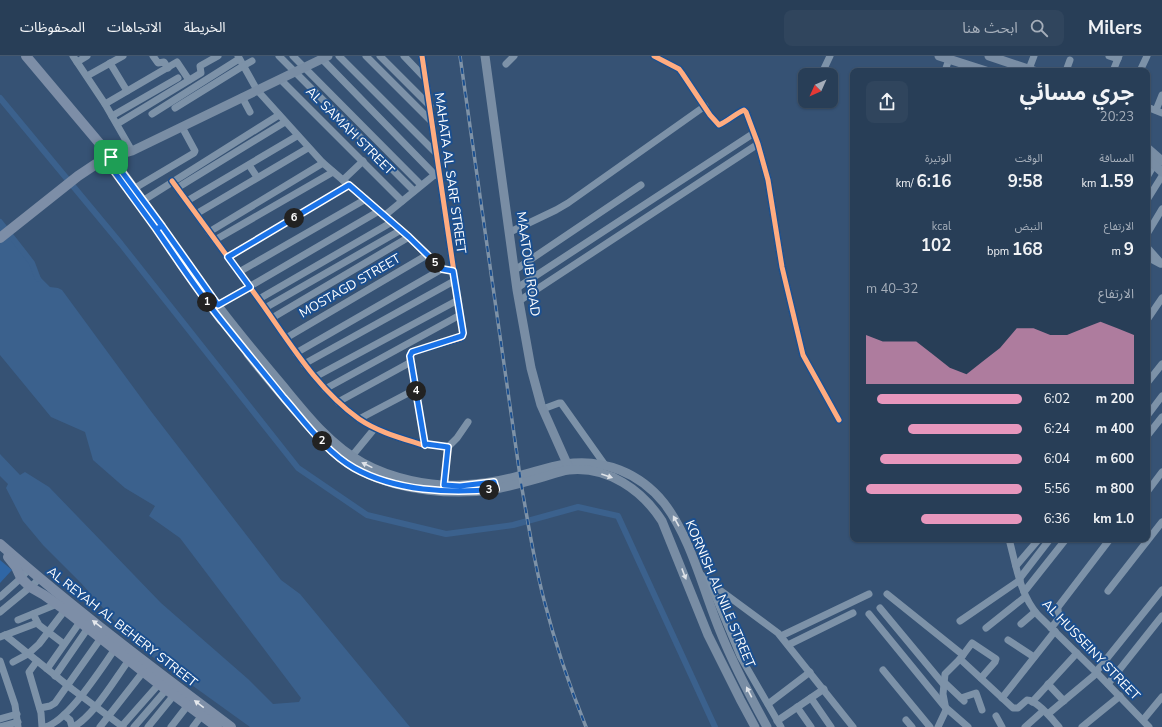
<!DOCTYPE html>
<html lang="ar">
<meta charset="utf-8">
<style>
:root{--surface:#283e57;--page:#30455d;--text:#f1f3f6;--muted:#a5aeba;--line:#44576d;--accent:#e797bd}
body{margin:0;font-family:"Nunito Sans","Noto Sans Arabic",sans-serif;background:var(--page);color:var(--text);direction:rtl;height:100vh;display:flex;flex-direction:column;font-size:15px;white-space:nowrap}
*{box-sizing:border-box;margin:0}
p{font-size:13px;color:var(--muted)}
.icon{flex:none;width:22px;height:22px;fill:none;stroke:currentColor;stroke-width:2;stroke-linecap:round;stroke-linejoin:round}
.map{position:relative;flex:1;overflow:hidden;direction:ltr}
.drawer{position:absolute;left:850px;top:12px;width:300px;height:474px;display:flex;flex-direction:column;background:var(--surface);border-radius:8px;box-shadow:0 1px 3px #0004,0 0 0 1px var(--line);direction:rtl}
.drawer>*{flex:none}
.needle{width:26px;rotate:225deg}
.controls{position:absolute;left:798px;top:12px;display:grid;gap:8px}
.controls a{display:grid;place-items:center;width:40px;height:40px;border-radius:8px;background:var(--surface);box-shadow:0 1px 3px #0004,0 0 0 1px var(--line);font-size:20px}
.pin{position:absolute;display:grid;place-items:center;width:34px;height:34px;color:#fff;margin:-17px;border-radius:8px;box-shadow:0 2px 6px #0006}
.km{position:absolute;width:20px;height:20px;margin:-10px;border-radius:50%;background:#222;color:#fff;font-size:11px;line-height:20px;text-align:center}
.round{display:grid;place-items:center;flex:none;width:42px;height:42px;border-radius:8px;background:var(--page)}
.overview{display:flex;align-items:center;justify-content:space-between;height:68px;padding:0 16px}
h1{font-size:22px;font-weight:700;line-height:30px}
.metrics{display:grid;grid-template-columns:repeat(3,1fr);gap:6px;height:68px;padding:4px 16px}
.metrics div{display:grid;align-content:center}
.metrics b{font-size:17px;font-weight:700}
.metrics small{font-size:11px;font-weight:400}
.metrics p{font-size:11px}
.chart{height:112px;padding:8px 16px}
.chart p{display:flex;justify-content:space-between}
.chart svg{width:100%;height:72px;margin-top:4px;fill:var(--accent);opacity:.7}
ul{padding:0 16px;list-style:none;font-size:13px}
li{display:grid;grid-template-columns:64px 48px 1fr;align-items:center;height:30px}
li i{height:10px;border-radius:5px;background:var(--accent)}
header{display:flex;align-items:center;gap:24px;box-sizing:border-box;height:56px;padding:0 20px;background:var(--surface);border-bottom:1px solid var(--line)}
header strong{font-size:19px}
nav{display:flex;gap:22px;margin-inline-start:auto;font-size:14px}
.search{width:280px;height:36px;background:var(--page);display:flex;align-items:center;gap:10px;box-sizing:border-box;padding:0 14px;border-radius:8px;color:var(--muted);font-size:15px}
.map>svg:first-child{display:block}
.green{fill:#2f66a5}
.water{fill:#3b618d}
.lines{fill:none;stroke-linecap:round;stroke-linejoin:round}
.canal{stroke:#3b618d;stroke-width:6}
.street{stroke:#7d92a8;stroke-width:7}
.secondary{stroke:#798da4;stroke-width:9}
.primary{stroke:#7d8ea7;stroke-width:10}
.rail-casing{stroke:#7e92a7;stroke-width:3.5}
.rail{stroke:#1b4f8f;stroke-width:2;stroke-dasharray:6;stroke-linecap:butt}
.cycleway-casing{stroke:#1b4f8f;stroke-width:8}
.cycleway{stroke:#ffac80;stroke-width:5}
.oneway{fill:#dee2e8}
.oneway2{fill:#e5e8ed}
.route-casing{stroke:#fff;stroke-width:8}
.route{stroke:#1a73e8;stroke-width:5}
.labels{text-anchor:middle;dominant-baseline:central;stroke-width:4;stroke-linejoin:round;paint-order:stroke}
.street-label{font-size:13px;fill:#fff;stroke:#1b4f8f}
</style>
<header>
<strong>Milers</strong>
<div class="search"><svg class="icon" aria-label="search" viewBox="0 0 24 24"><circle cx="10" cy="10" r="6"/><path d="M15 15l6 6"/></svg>ابحث هنا</div>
<nav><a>الخريطة</a><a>الاتجاهات</a><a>المحفوظات</a></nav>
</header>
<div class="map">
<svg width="1162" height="671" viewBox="0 0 1162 671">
<rect width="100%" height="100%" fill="#365274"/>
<polygon class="green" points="0,504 12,514 0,527"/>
<polygon class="water" points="0,170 41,222 50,231 58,232 62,234 150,354 281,524 300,538 410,671 250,671 150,599 117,568 81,527 43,489 23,465 6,432 8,428 0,420 0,398 20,419 25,416 49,431 161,547 248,623 273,648 299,646 301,642 180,482 149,460 155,450 125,432 93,404 85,376 51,361 0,299"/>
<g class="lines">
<g class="canal">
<polyline points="0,42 121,188 298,412 367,459 446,478 513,469 578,451 618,460 715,671"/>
<polyline points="0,166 32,207 38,223"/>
</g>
<g class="street">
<polyline points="73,0 105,48 132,95"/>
<polyline points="153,0 158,7 164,6 168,12"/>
<polyline points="238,0 257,34 323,107 401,174 442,213 453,215"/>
<polyline points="279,0 414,135"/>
<polyline points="293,0 421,129"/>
<polyline points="339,0 436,97"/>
<polyline points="366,0 432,66"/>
<polyline points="380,0 430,50"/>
<polyline points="404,0 425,22"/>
<polyline points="422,0 463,277 461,282 412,296 410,298 425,389"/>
<path d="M654 0 679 13 682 17 710 59 719 69C728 65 735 58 744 54L746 56 758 88 768 124 782 211 803 299 839 364"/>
<polyline points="1109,0 1118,3"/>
<polyline points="322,3 435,119"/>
<polyline points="77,6 87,0"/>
<polyline points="110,7 127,35"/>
<polyline points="506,8 514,0"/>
<polyline points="243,10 252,5"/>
<polyline points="1029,13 1034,0"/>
<polyline points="945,15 949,3"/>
<polyline points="1066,15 1070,4"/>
<polyline points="1113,15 1119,0"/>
<polyline points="1140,15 1147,0"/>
<polyline points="821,19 830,0"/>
<polyline points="87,20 123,0"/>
<polyline points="280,23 402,145"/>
<polyline points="242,41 250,56"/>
<polyline points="105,48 177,6 189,24"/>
<polyline points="1147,51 1162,57"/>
<polyline points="175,52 243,10"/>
<polyline points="1156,54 1162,39"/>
<polyline points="152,58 239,3"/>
<polyline points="112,60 178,22"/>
<polyline points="117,68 201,17 200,10 218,0"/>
<polyline points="251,112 257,121"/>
<polyline points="1147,121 1154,109"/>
<polyline points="343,124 363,105"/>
<path d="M172 125C201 165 231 205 260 245 290 287 317 333 359 363 378 376 401 382 423 389L426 388 448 391"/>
<polyline points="135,132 194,97 195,95 182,71"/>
<polyline points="177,132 285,66"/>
<polyline points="144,144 279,59"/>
<polyline points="1147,144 1162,120"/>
<polyline points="187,145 297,80"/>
<polyline points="196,158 308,92"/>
<polyline points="384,160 438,116"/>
<polyline points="209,176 323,107"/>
<polyline points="510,176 556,154 568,147 705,50"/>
<polyline points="1147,178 1162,153"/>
<polyline points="215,184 333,116"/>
<polyline points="1147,191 1162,208"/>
<polyline points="228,201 349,129"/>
<polyline points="1147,201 1160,208"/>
<polyline points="515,214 641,129"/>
<polyline points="239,216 366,143"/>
<polyline points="517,232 754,77"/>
<polyline points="259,243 392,166"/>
<polyline points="519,245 758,88"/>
<polyline points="218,249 379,155"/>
<polyline points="265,252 401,174"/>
<polyline points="272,262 409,181"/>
<polyline points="1147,264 1162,242"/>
<polyline points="286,282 427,199"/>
<polyline points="1147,294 1147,297"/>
<polyline points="296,297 442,213"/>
<polyline points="304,308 454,225"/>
<polyline points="315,321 458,244"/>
<polyline points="1147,327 1162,308"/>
<polyline points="325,333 460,259"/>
<polyline points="338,346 411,306"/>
<polyline points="543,353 559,347 561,347 605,409"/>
<polyline points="1147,360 1162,340"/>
<polyline points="359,363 416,333"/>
<polyline points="1147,380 1162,361"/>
<polyline points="352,400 375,372"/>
<polyline points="444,429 448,391 457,382 468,366"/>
<polyline points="1147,436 1162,416"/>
<path d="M1009 483C1016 509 1020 539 1038 559L1097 617 1149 671"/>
<polyline points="1016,510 1039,483"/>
<polyline points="699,517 709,526 778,577 853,671"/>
<polyline points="1020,522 1050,483"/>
<polyline points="709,526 740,600 781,671"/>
<polyline points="1108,535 1162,466"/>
<polyline points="1024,536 1066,483"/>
<polyline points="887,538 963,599"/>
<polyline points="0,541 21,522 29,513"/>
<polyline points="880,552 944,629"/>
<polyline points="0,556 35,527 39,522"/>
<polyline points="33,558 39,569 64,588"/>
<polyline points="869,558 945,651 968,671"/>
<polyline points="18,564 57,548"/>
<polyline points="960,565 1020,524"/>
<polyline points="1021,568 1035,556"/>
<polyline points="986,572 1025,541"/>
<polyline points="1051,572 1060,561 1058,555 1058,551 1110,483"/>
<polyline points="5,579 72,633 123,671"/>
<polyline points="781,580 869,538"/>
<polyline points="0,581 37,567"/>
<polyline points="1008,584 1034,601"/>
<polyline points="788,589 853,557"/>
<polyline points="28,598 39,588 65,554"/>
<path d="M960 603 1013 652H1018L1027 644C1037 644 1052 663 1059 671"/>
<polyline points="0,605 15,649 18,671"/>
<polyline points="37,605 29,616 41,657 42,671"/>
<polyline points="13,606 28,598"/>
<polyline points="47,613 80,566"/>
<polyline points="883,614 930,671"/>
<polyline points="1096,616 1162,534"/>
<polyline points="55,620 88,572"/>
<polyline points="944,626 964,645"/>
<polyline points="1048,628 1064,645"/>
<polyline points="1108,628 1162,560"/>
<polyline points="811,642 831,671"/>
<polyline points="961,642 976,637 982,654"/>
<polyline points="1002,642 1055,575"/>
<polyline points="1032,646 1077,597"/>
<polyline points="768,648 810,616"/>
<polyline points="797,651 811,671"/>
<polyline points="40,652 50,650 55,647 101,582"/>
<polyline points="1048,658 1097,617"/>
<polyline points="64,659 70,664 72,671"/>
<polyline points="996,660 1002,671"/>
<polyline points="0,663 17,658"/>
<polyline points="906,664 912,671"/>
<polyline points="1143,664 1162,641"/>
<polyline points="777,665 824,633"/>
<polyline points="0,671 18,666"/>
<path d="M45 671C68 665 100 614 115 593"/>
<path d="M73 671C93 661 115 623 129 604"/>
<polyline points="100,671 143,616"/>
<polyline points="121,671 159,628"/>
<polyline points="134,671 166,634"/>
<polyline points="148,671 174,639"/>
<polyline points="171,671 188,649"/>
<polyline points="193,671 202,659"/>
<polyline points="938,671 946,654 943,638 945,618 960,603 972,587 996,603 995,606 981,622"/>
<polyline points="1025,671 1043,655"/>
<polyline points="1082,671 1120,640"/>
</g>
<g class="secondary">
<path d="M328 0 132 95 111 101C149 151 183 205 222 255 241 280 262 305 283 330 306 358 330 389 363 407 390 422 430 431 461 429 480 428 500 425 518 420 534 416 549 411 565 408 603 402 640 417 664 447 691 482 703 534 720 575 733 608 750 640 767 671"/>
<polyline points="485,0 517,234 531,312 541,349 569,412"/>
<polyline points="939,0 986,15"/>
<polyline points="989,0 1034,15"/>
<polyline points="1147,92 1162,105"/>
<polyline points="1147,102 1162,116"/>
<polyline points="180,207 221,264"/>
<path d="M248 298C266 321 285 343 304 365 322 385 338 405 363 416 401 435 455 440 496 433 511 430 526 426 540 422 550 419 560 415 569 414 608 410 642 434 662 465L708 579 740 643 755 671"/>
</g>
<g class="primary">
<polyline points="0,182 78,120 96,108 111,101 26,0"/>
<path d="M0 488C74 553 152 612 231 671"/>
<polyline points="8,501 16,511 21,522 30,531 44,539 65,554 159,628 217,671"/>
</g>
<g class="rail-casing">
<path id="rail" d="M460 0 521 427C528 466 534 506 544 544 555 587 569 629 586 671"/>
</g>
<use href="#rail" class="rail"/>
<g class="cycleway-casing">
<g id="cycleway">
<polyline points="422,0 463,277 461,282 412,296 410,298 425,389"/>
<path d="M654 0 679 13 682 17 710 59 719 69C728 65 735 58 744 54L746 56 758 88 768 124 782 211 803 299 839 364"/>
<path d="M172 125C201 165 231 205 260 245 290 287 317 333 359 363 378 376 401 382 423 389L426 388 448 391"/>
</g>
</g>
<use href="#cycleway" class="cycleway"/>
</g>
<defs><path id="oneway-solid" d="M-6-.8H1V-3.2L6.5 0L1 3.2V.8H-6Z"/></defs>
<g class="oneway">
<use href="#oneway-solid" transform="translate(367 409) rotate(-154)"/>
<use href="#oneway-solid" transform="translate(607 420) rotate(19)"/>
<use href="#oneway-solid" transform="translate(676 465) rotate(-119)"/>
<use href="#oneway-solid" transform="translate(684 518) rotate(69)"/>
<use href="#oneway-solid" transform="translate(749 636) rotate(-117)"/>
</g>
<g class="oneway2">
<use href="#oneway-solid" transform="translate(97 568) rotate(-142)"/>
<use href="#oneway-solid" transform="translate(199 648) rotate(-143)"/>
</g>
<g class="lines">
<g class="route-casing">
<path id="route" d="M111 101 162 170 156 173C174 199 191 225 210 250 234 281 259 311 284 342 305 366 326 396 354 412 395 435 450 438 496 433L494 426 460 430 444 429 448 391 426 388 425 389 410 300 412 296 462 280 463 277 453 215 442 213 409 181 349 129 228 201 250 231 218 249 162 170 156 173 105 103 111 101"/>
</g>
<use href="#route" class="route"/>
</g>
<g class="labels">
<g class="street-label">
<text transform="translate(350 75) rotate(45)">AL SAMAH STREET</text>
<text transform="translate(450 117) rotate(82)">MAHATA AL SARF STREET</text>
<text transform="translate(528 208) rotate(82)">MAATOUB ROAD</text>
<text transform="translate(350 230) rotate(-30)">MOSTAGD STREET</text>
<text transform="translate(720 538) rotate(67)">KORNISH AL NILE STREET</text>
<text transform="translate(122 571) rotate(38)">AL REYAH AL BEHERY STREET</text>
<text transform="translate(1091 594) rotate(46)">AL HUSSEINY STREET</text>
</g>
</g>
</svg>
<div class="controls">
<a><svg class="needle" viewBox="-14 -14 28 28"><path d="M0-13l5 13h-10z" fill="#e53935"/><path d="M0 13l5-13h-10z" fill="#a5aeba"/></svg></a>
</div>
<div class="pin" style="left:111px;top:101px;background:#1e9e55"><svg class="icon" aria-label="arrive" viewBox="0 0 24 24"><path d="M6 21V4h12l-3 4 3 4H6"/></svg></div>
<b class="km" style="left:207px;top:246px">1</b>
<b class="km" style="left:322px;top:385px">2</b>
<b class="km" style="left:489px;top:434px">3</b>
<b class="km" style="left:416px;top:335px">4</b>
<b class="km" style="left:435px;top:207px">5</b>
<b class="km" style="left:294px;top:162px">6</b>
<section class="drawer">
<div class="overview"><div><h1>جري مسائي</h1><p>20:23</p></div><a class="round"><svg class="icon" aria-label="share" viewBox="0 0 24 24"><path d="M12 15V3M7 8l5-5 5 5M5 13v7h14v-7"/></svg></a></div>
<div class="metrics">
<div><p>المسافة</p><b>1.59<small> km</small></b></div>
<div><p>الوقت</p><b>9:58</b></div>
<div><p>الوتيرة</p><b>6:16<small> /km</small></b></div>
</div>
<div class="metrics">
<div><p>الارتفاع</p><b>9<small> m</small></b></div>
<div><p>النبض</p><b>168<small> bpm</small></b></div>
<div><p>kcal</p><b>102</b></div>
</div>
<div class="chart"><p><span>الارتفاع</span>32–40 m</p>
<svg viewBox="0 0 160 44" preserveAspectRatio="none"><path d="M0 44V14L10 18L20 18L30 18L40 26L50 34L60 38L70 30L80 22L90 10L100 10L110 14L120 14L130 10L140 6L150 10L160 14V44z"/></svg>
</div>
<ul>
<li><b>200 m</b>6:02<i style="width:93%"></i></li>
<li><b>400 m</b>6:24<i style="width:73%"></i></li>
<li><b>600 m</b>6:04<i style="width:91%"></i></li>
<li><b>800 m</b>5:56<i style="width:100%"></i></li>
<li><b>1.0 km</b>6:36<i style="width:65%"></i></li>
</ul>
</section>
</div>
